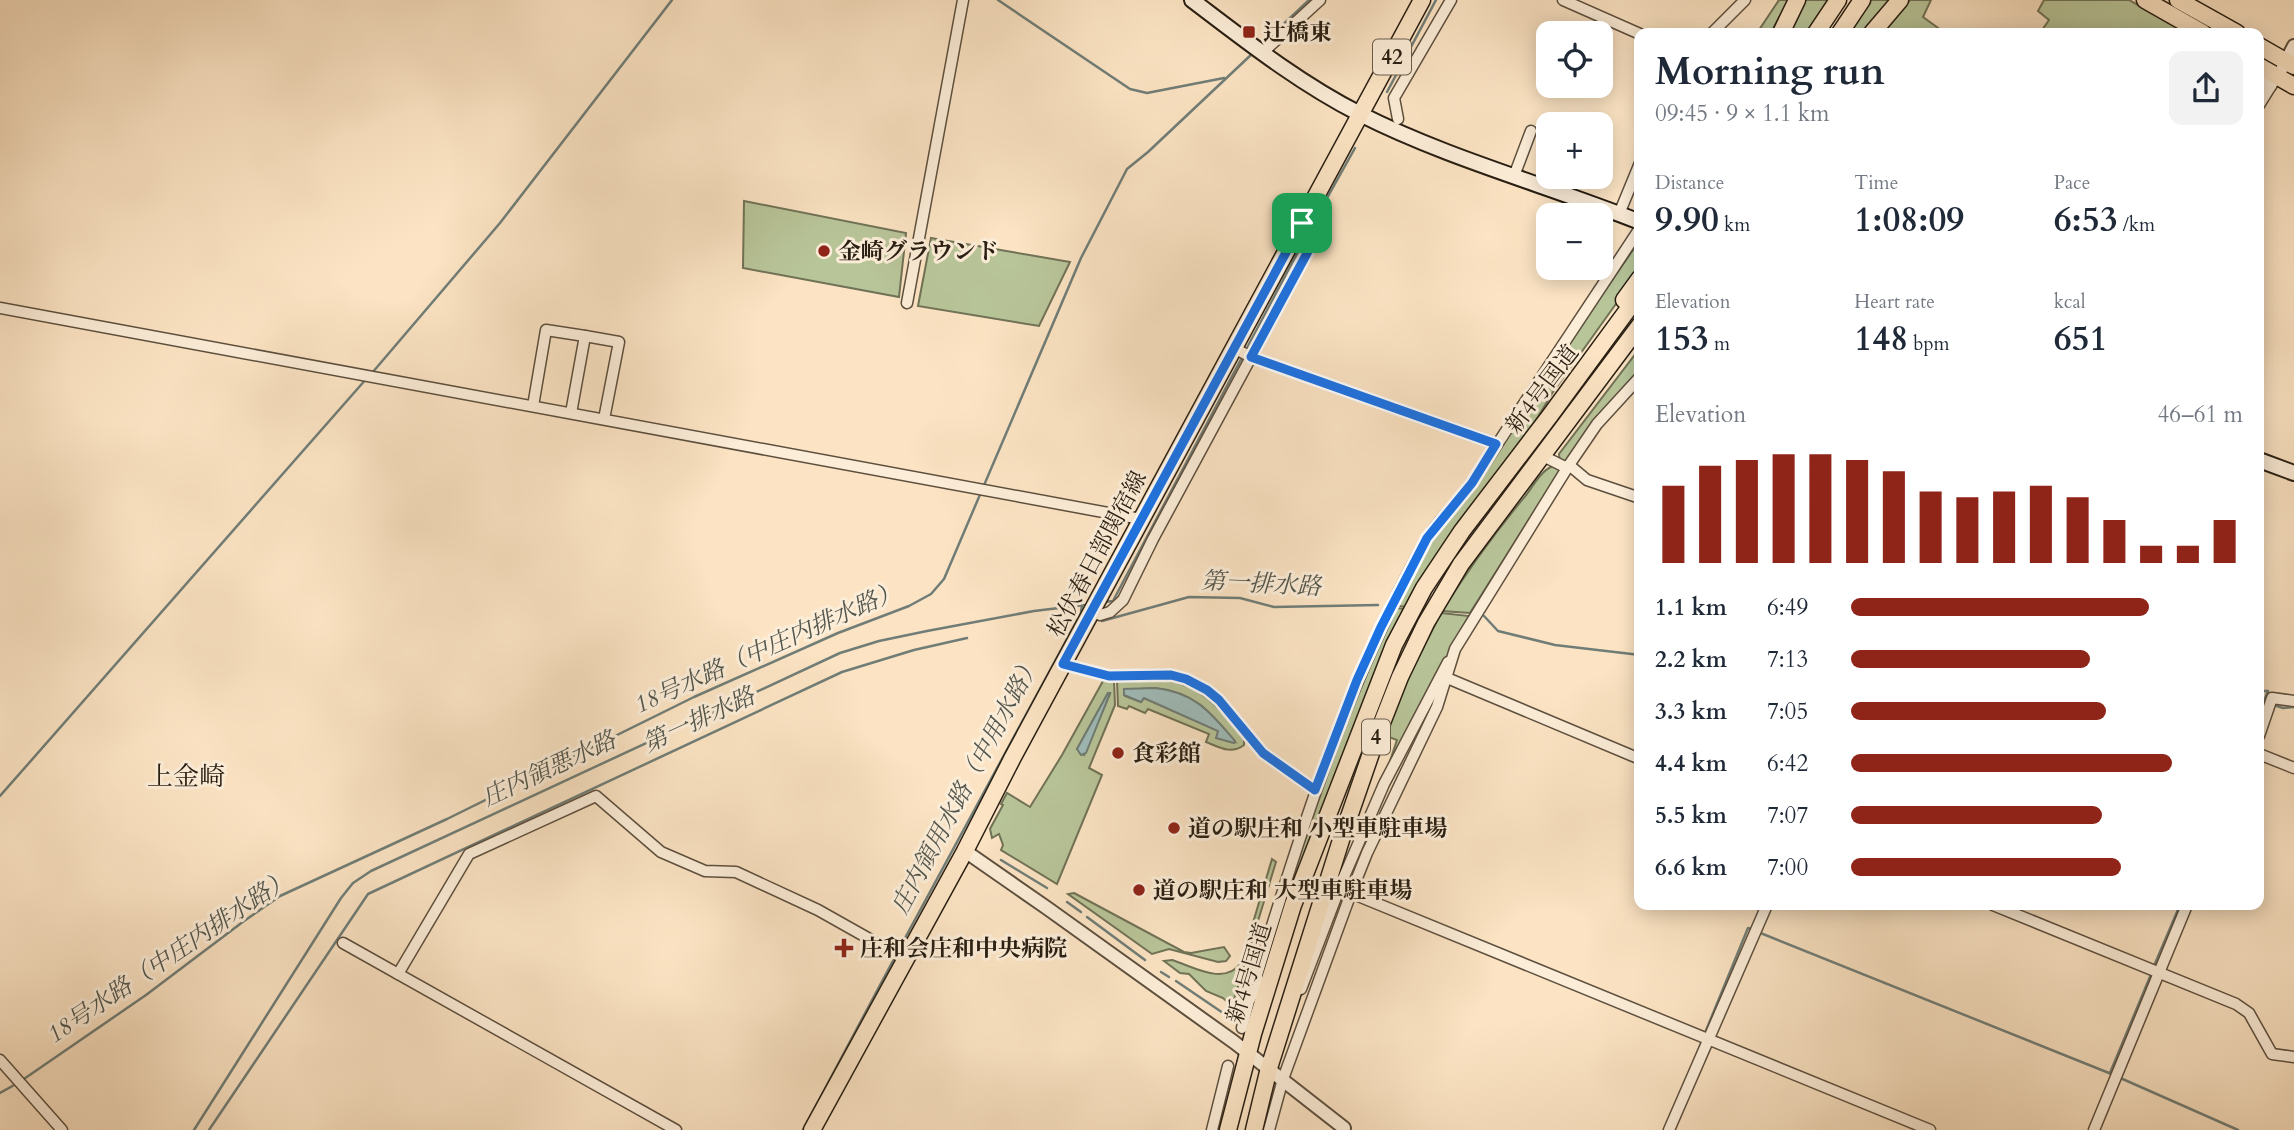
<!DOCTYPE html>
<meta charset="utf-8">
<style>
:root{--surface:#fff;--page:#f2f2f3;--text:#1f2937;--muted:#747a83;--accent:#8f2418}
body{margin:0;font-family:Cardo,"Noto Serif JP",serif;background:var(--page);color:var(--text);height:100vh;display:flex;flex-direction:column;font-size:26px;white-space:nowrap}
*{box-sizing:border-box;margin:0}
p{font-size:23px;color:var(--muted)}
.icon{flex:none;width:38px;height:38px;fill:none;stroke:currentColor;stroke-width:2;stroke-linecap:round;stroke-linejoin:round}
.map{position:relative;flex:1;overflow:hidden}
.details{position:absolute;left:1634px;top:28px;width:630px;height:882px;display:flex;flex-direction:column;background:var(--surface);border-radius:14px;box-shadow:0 4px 18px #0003}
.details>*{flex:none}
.fabs{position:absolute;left:1536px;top:21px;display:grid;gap:14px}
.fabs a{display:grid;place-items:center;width:77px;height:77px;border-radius:14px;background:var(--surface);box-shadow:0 4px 18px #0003;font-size:35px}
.pin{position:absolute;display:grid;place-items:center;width:60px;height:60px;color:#fff;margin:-30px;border-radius:14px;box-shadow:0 4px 10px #0006}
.round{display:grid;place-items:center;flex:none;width:74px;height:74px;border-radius:14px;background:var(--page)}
.overview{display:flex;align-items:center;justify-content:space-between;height:119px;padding:0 21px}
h1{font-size:38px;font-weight:800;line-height:52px}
.stats{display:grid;grid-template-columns:repeat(3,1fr);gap:10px;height:119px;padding:7px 21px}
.stats div{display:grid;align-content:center}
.stats b{font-size:35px;font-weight:800}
.stats small{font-size:19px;font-weight:400}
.stats p{font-size:19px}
.chart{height:196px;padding:14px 21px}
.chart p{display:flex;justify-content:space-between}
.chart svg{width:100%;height:126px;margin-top:7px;stroke:var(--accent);stroke-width:6}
ul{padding:0 21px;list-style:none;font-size:23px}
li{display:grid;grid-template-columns:112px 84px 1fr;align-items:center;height:52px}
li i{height:18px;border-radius:9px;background:var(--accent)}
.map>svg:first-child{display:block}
.green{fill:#b8c599;stroke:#707256;stroke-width:2;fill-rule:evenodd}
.water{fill:#a0bdbb;stroke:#707d77;stroke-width:2}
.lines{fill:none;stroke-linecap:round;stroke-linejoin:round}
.stream{stroke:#707d77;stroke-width:2.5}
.minor-casing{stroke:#5d4f3e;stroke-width:13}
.tertiary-casing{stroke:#5d4f3e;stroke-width:16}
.secondary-casing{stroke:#281e12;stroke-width:18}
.primary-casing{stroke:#281e12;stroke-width:19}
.trunk-casing{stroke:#281e12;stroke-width:19}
.minor{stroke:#fcedd8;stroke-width:10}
.tertiary{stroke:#fcedd8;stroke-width:12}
.secondary{stroke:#fcedd8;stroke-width:14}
.primary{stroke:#fbe3c3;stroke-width:16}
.trunk{stroke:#fbe3c3;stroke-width:16}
.route-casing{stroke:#fff;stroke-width:14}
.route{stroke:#1a73e8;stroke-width:9}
.poi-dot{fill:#8f2418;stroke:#fcedd8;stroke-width:2.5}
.labels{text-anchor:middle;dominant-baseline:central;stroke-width:6;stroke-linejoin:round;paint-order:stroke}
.shield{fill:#fcedd8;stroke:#685c4d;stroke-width:2}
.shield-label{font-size:21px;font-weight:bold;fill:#281e12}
.poi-label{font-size:23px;font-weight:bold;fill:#281e12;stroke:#fcedd8;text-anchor:start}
.street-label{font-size:23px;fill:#281e12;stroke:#fcedd8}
.water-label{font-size:24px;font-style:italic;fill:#52564d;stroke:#fcedd8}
.quarter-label{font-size:26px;fill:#281e12;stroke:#fcedd8}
</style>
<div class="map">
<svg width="2294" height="1130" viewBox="0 0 2294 1130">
<rect width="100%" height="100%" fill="#fbe3c3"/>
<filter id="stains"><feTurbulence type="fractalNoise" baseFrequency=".00286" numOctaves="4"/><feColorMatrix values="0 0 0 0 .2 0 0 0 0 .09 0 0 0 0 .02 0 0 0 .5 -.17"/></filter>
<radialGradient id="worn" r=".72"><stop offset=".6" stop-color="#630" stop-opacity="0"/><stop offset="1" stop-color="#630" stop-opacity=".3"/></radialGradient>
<g class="green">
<polygon points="1779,0 1788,0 1771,33 1757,33"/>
<polygon points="1804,0 1828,0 1806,33 1789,33"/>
<polygon points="1871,0 1892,0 1863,33 1850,33"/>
<polygon points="1910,0 1931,0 1923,17 1945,33 1883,33"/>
<polygon points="2044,0 2129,0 2187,33 2040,33 2049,20 2038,11"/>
<polygon points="744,201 906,233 899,297 743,268"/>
<polygon points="931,238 1070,262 1039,326 918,306"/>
<polygon points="1635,247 1640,251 1640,270 1633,280 1553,392 1524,440 1453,530 1407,607 1398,606 1431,540"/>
<polygon points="1640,348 1640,371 1593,424 1565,464 1560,463 1559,454"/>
<path d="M1553 466 1561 469 1470 613 1442 611C1468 570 1496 531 1527 494 1534 484 1542 470 1553 466Z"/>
<polygon points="1397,608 1405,609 1262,983 1264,959 1329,766 1359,690"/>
<polygon points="1441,613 1469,616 1388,767 1397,740 1384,735 1406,682"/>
<path d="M1156 679C1201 683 1217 706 1244 739V745C1231 755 1219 747 1206 742L1209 734 1148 709 1145 713 1129 706 1127 709 1118 706 1117 681ZM1155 688C1195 692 1211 713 1235 742L1217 738 1219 731 1144 698 1141 702 1125 696 1124 690Z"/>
<path d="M1103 681H1114L1115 705 1089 768 1102 775 1057 884 1001 850 1003 845 999 834 992 838 990 829 1003 805 1001 804 1007 793 1030 807 1062 755ZM1108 693 1110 694 1084 755 1077 749Z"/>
<path d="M1272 859 1276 862 1233 1003 1230 1004 1223 998 1206 991 1189 974 1180 973 1164 961 1172 960C1194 967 1224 986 1241 963Z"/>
<polygon points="1074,893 1184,952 1191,953 1224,947 1230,956 1226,961 1218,962 1169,949 1152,954 1068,894"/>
</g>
<g class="water">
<path d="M1155 688C1195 692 1211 713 1235 741L1234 743 1216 738 1218 731 1144 698 1141 702 1124 695V689Z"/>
<polygon points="1108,693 1110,693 1086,753 1081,755 1077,749"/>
</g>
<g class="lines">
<g class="stream">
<polyline points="998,0 1130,89 1147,93 1224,78"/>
<polyline points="1260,46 1309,0"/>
<polyline points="1387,92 1436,0"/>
<polyline points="1312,225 1355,148"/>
<polyline points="372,373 500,223 672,0"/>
<polyline points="1104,602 1113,601 1309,231"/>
<polyline points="1484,616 1498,631 1555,645 1640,655"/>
<polyline points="1102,621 1189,597 1240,598 1274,607 1378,605"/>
<polyline points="2259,691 2268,691 2259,714"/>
<polyline points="2274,705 2283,708 2294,707"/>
<polyline points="0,796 367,378"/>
<polyline points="1001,860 1047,888"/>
<polyline points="1067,902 1081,912"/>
<polyline points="1087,917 1145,960"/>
<polyline points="898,951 1081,613 1082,605"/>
<polyline points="2154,966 2180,905"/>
<polyline points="1161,972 1169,977"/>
<polyline points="1176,981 1226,1015"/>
<polyline points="1705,1033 1748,928 2109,1073 2238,1130"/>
<polyline points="1691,1069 1703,1039"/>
<polyline points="2110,1073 2152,972"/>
<polyline points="21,1081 146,995 244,921 280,896 447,819 694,697 838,633 909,606 931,594 944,579 1081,258 1127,169 1148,152 1253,53"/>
<polyline points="0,1093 16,1084"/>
<polyline points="194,1130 341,898 353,883 371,871 840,653 879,641 927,631 1034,611 1084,605"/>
<polyline points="209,1130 368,894 842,672 914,650 967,638"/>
<polyline points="803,1130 895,957"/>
</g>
<g class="minor-casing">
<g id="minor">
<polyline points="1563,0 1640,34"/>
<polyline points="1712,33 1745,0"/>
<polyline points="1262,53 1320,0"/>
<polyline points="2259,80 2271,86"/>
<polyline points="2259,105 2277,76"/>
<polyline points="1398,119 1394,98 1451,0"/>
<polyline points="1514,176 1531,131"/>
<polyline points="1619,214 1640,163"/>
<polyline points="907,303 963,0"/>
<polyline points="0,308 1141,519"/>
<polyline points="1234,348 1251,357 1496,444"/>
<polyline points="533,406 546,330 585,336"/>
<polyline points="571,413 585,336 619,342 604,419"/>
<polyline points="1543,456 1567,468"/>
<polyline points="1569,465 1587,480 1640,498"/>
<polyline points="1091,611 1100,615 1110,612 1123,600 1153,539 1318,233 1302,223"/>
<polyline points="1063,664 1109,676 1171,675 1186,679 1207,690 1219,700 1263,753 1315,790"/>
<polyline points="1447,678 1640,759"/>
<polyline points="2259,736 2272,698 2294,701"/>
<polyline points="2259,754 2294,768"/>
<polyline points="1351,893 1930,1130"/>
<polyline points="1993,905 2236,1004 2249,1013 2272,1054 2294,1057"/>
<polyline points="343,943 676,1130"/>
<polyline points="398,974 469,854 596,796 661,852 705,871 736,872 818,910 905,959"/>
<polyline points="1301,989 1343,879 1384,784 1448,662"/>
<path d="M1265 995 1258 985 1257 975C1302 826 1349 678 1425 542 1438 519 1460 502 1474 480 1529 395 1585 312 1640 228"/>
<polyline points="1242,1028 1249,1001 1258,985"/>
<polyline points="0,1060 62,1130"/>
<polyline points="1212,1130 1228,1066"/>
<polyline points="1269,1130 1283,1079 1351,893 1367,853 1437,707 1455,649 1569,465 1597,424 1640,377"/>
<polyline points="1669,1130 1767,905"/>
<polyline points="2094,1130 2187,905"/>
</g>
</g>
<g class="tertiary-casing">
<g id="tertiary">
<polyline points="2283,67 2294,46"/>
<polyline points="965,851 1047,908 1234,1042 1344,1128"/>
</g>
</g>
<g class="secondary-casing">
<g id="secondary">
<path d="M1192 0C1246 41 1299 83 1360 114 1449 159 1547 185 1640 222"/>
<polyline points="2259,460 2294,473"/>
</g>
</g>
<g class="primary-casing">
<polyline id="primary" points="812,1130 965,851 1013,757 1422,0"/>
</g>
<g class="trunk-casing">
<g id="trunk">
<polyline points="2145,0 2203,33"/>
<polyline points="2178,0 2237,33"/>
<polyline points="1781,33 1797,0"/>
<polyline points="1816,33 1838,0"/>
<polyline points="1840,33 1862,0"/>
<polyline points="1872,33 1900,0"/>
<polyline points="2259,46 2294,66"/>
<polyline points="2259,66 2294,86"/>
<polyline points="1624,300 1640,278"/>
<polyline points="1228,1130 1253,1034 1293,905 1394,645 1424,588 1462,531 1549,417 1640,293"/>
<polyline points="1254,1130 1269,1068 1341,840 1378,733 1400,677 1426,623 1461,564 1640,325"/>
</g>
</g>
<use href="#minor" class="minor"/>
<use href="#tertiary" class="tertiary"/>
<use href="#secondary" class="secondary"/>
<use href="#primary" class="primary"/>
<use href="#trunk" class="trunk"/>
</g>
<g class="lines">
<g class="route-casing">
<polygon id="route" points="1302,223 1318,233 1251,357 1496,444 1472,483 1427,538 1381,627 1357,680 1315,790 1263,753 1219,700 1207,690 1186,679 1171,675 1109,676 1063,664"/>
</g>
<use href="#route" class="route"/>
</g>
<g class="poi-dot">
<rect x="1242" y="25" width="14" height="14" rx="3.5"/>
<circle cx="824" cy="251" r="7"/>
<circle cx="1118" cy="753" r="7"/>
<circle cx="1174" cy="828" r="7"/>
<circle cx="1139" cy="890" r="7"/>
<path d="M840.5 937.5h7v7h7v7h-7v7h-7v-7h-7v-7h7z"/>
</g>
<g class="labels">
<g class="shield">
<rect x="1373" y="39.5" width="38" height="35" rx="5"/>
<rect x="1362" y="719.5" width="28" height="35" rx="5"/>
</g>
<g class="shield-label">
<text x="1392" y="57">42</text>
<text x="1376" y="737">4</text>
</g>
<g class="poi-label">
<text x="1263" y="32">辻橋東</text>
<text x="838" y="251">金崎グラウンド</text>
<text x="1132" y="753">食彩館</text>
<text x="1188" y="828">道の駅庄和 小型車駐車場</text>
<text x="1153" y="890">道の駅庄和 大型車駐車場</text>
<text x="860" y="948">庄和会庄和中央病院</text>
</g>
<g class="street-label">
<text transform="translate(1542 389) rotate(-53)">新4号国道</text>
<text transform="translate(1097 554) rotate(-62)">松伏春日部関宿線</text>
<text transform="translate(1249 973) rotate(-73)">新4号国道</text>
</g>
<g class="water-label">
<text transform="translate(1261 584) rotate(3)">第一排水路</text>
<text transform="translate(767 648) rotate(-24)">18号水路（中庄内排水路）</text>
<text transform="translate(699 720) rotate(-25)">第一排水路</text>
<text transform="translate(549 769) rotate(-25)">庄内領悪水路</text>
<text transform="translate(966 785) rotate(-62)">庄内領用水路（中用水路）</text>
<text transform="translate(169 957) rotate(-34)">18号水路（中庄内排水路）</text>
</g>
<g class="quarter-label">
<text x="186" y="776">上金崎</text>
</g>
</g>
<rect width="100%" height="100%" filter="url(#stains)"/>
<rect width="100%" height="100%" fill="url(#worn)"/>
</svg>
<div class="fabs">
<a><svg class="icon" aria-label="locate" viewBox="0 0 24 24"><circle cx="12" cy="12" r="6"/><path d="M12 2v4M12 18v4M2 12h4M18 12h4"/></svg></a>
<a>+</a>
<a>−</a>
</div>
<div class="pin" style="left:1302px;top:223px;background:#1e9e55"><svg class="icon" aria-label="arrive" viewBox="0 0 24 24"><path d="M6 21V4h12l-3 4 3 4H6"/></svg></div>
<section class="details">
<div class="overview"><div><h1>Morning run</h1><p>09:45 · 9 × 1.1 km</p></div><a class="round"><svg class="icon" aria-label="share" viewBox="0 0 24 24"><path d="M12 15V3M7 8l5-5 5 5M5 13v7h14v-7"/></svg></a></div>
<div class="stats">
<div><p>Distance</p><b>9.90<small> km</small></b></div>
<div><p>Time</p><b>1:08:09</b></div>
<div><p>Pace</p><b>6:53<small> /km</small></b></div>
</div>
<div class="stats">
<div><p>Elevation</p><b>153<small> m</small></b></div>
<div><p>Heart rate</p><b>148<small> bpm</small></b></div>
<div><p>kcal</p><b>651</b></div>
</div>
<div class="chart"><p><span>Elevation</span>46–61 m</p>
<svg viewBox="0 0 160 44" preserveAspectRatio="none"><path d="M5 44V17M15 44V10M25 44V8M35 44V6M45 44V6M55 44V8M65 44V12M75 44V19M85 44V21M95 44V19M105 44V17M115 44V21M125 44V29M135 44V38M145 44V38M155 44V29"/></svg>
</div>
<ul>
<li><b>1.1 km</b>6:49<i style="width:76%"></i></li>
<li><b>2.2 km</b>7:13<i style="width:61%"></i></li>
<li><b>3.3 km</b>7:05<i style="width:65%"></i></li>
<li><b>4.4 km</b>6:42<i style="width:82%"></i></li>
<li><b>5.5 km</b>7:07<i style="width:64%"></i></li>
<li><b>6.6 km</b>7:00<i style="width:69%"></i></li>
</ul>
</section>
</div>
